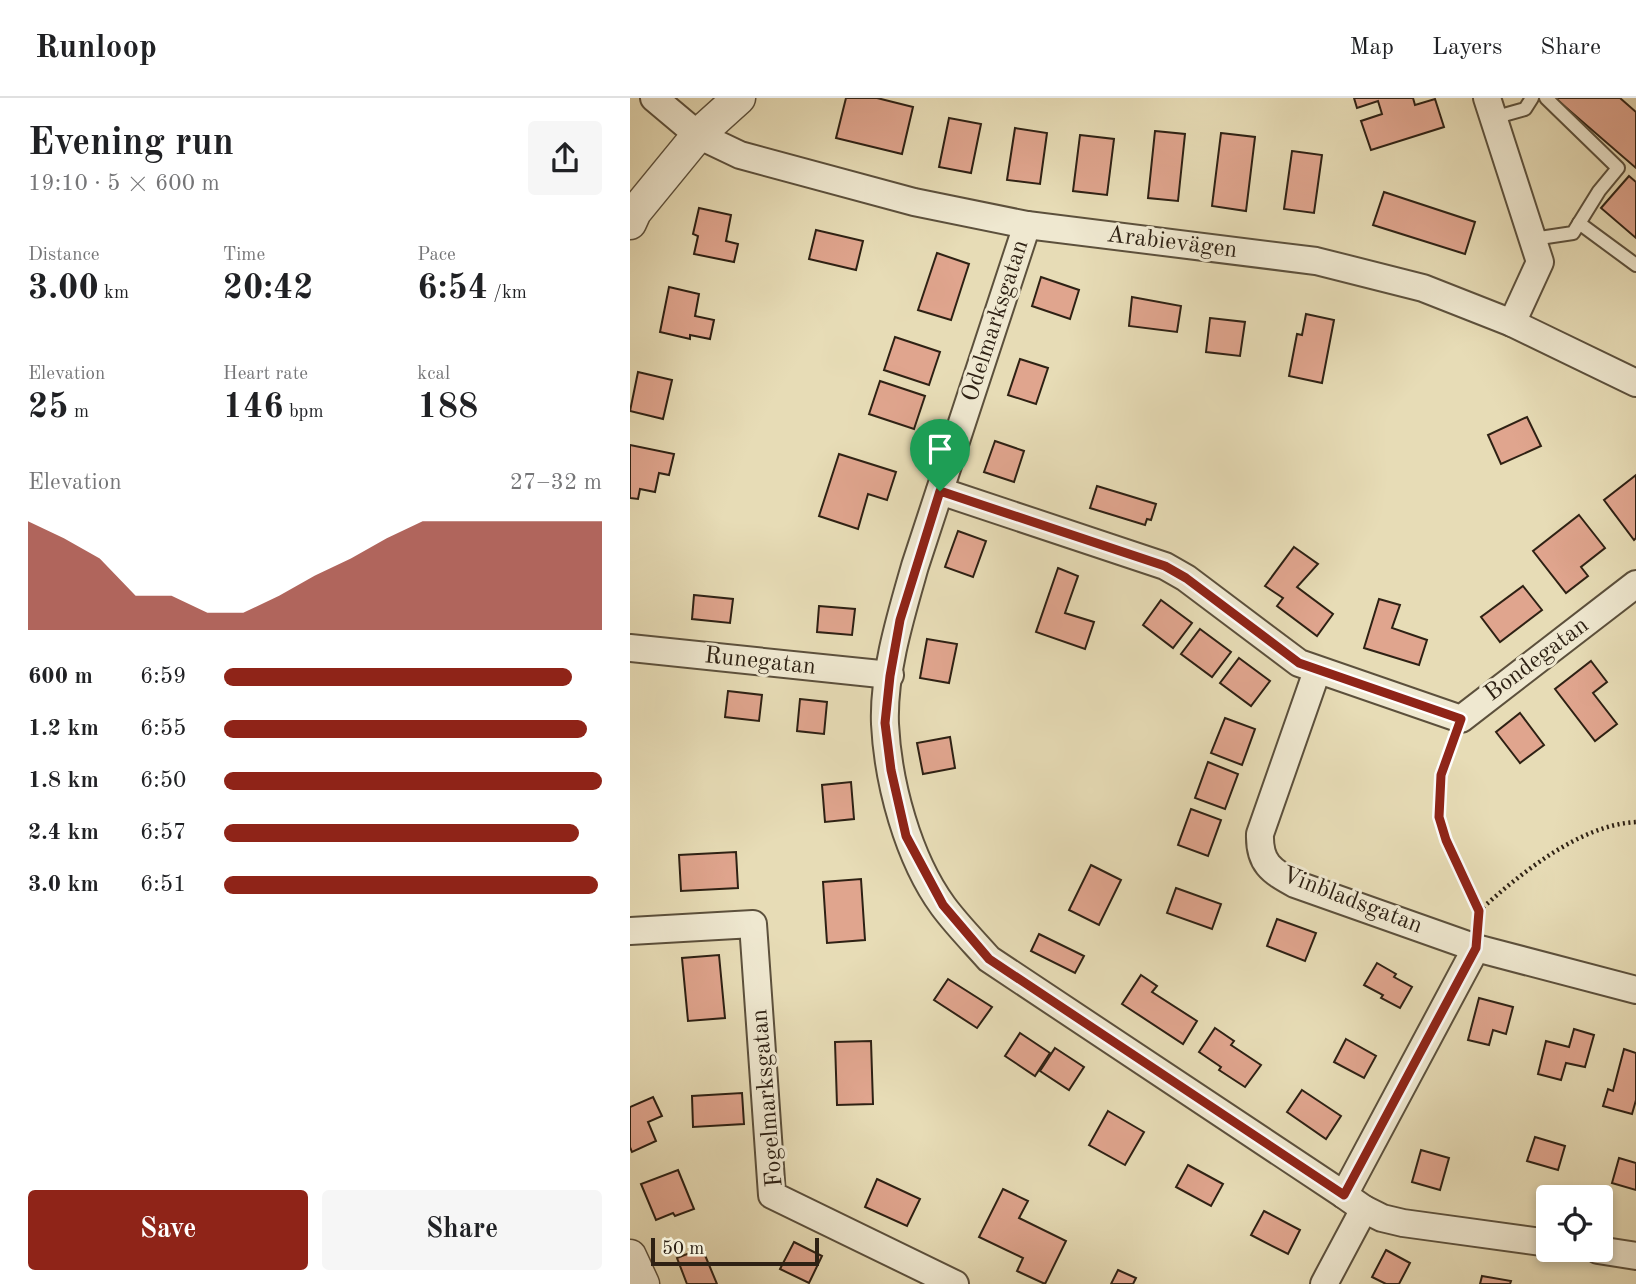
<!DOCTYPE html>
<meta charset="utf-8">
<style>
:root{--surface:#fff;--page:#f6f6f6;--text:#202124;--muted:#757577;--line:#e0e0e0;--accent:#8f2418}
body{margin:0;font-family:"Old Standard TT",serif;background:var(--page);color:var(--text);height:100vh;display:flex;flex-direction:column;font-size:26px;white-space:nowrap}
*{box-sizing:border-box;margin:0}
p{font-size:23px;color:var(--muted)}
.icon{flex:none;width:38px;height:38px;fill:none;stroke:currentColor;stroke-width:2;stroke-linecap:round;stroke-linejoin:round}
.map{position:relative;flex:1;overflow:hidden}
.side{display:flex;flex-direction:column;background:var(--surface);width:630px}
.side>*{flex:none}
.buttons{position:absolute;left:906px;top:1087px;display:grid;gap:14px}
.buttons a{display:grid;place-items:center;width:77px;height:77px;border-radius:7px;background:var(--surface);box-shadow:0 4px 10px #0003;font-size:35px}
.scale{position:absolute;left:21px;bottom:18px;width:168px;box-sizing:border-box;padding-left:7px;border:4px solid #2e2114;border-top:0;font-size:19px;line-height:24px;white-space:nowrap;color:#2e2114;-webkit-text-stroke:5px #efe8d0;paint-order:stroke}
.pin{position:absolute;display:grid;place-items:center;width:60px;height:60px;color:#fff;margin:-72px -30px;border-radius:50% 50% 50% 0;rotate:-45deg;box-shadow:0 0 7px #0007}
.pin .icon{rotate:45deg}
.round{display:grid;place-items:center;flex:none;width:74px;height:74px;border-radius:7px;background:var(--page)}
.head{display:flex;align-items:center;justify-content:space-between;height:119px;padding:0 28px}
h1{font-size:38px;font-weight:800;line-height:52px}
.figures{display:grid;grid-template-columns:repeat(3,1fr);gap:10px;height:119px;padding:7px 28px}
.figures div{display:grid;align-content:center}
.figures b{font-size:35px;font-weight:800}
.figures small{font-size:19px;font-weight:400}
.figures p{font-size:19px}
.chart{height:196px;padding:14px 28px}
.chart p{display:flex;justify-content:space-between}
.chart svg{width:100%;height:126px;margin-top:7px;fill:var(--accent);opacity:.7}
.action{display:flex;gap:14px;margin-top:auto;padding:14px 28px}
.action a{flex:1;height:80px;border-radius:7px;background:var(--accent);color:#fff;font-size:28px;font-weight:800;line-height:80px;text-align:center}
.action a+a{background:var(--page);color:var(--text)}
ul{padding:0 28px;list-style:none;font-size:23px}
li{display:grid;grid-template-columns:112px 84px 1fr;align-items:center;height:52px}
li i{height:18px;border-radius:9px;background:var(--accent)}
header{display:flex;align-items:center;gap:42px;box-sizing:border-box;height:98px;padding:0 35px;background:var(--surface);border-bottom:2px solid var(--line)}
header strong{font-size:33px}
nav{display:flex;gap:38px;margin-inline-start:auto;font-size:24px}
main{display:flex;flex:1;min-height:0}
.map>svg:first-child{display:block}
.building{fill:#e0a58e;stroke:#2e2114;stroke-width:2}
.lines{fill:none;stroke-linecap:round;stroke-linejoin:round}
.service-casing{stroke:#5c503c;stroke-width:16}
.minor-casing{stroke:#5c503c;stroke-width:30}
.tertiary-casing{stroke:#5c503c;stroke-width:35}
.path{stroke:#2e2114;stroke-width:4.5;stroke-dasharray:2 3.5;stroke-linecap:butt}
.service{stroke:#efe8d0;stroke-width:12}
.minor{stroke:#efe8d0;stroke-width:26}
.tertiary{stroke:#efe8d0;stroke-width:32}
.route-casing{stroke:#fff;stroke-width:14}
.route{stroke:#8f2418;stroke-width:9}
.labels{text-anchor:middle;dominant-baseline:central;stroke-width:6;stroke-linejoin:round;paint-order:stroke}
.street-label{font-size:24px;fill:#2e2114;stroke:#efe8d0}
</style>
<header>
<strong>Runloop</strong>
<nav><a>Map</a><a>Layers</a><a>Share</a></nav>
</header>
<main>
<section class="side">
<div class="head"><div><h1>Evening run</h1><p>19:10 · 5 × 600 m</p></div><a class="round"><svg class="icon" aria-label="share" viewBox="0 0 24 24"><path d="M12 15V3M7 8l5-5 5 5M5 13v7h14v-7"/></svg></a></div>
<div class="figures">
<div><p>Distance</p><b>3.00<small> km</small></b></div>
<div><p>Time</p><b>20:42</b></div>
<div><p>Pace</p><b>6:54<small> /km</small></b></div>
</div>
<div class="figures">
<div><p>Elevation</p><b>25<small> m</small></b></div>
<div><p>Heart rate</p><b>146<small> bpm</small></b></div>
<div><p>kcal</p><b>188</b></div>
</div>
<div class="chart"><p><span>Elevation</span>27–32 m</p>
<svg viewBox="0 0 160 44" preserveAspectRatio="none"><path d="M0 44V6L10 12L20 19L30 32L40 32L50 38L60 38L70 32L80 25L90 19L100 12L110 6L120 6L130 6L140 6L150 6L160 6V44z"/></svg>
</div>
<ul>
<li><b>600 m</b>6:59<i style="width:92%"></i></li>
<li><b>1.2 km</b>6:55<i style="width:96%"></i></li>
<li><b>1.8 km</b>6:50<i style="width:100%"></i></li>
<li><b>2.4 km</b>6:57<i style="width:94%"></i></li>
<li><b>3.0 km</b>6:51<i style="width:99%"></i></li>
</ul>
<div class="action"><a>Save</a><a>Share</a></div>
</section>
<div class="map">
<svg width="1006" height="1186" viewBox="0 0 1006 1186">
<rect width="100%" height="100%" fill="#e7dcb6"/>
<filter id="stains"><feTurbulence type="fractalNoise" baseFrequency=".00286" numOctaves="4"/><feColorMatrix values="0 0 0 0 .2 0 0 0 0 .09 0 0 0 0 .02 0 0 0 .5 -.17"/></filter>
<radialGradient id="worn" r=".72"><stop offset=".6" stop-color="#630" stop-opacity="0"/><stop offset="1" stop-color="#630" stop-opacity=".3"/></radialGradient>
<g class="building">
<polygon points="216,0 247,0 283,9 272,56 206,40"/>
<polygon points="724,0 783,0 785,7 805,1 814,29 741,52 731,23 752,16 748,3 727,10"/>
<polygon points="925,0 990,0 1006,14 1006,70"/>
<polygon points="319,20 351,26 341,75 309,69"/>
<polygon points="385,30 417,35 410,86 377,82"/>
<polygon points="525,33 555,36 548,103 518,100"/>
<polygon points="591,35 625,39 616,113 582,108"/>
<polygon points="450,37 484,41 477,97 443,93"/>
<polygon points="662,53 692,57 684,115 654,111"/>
<polygon points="999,78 1006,84 1006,140 971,110"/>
<polygon points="754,94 845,124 835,156 743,127"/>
<polygon points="69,110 101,117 96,143 108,146 104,164 64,156 68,138 63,136"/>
<polygon points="186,132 233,143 226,172 179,161"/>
<polygon points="307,155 339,166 321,222 288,212"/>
<polygon points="411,179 449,192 440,221 402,208"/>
<polygon points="39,189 69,196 65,218 84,222 80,241 60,237 60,241 30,234"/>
<polygon points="502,199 551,208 547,234 499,228"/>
<polygon points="676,216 704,222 692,285 659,278 667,236 672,237"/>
<polygon points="580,220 615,224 610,258 576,254"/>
<polygon points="265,239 310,254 299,287 254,272"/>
<polygon points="390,261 418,270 406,306 378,297"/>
<polygon points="8,274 42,282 33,321 0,313"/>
<polygon points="250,283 295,298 284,331 239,316"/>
<polygon points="897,319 911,348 871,366 858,337"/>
<polygon points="365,343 394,353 384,384 354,374"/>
<polygon points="0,347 44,356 39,377 29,375 25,394 10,391 8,401 0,400"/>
<polygon points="209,356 266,374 257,402 238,396 228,431 189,418"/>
<polygon points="1006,377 1006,440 1004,442 974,402"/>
<polygon points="467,388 526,406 521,422 517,421 515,427 460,410"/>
<polygon points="949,417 975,450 951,469 958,478 936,495 903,453"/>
<polygon points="328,433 356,443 343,479 315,469"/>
<polygon points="664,449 688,466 667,489 703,516 687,538 647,508 653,500 635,488"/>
<polygon points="428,470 448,478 435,515 464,524 455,551 406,534"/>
<polygon points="893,488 912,512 870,544 851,519"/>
<polygon points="64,497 103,501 100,525 62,521"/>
<polygon points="749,501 770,507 762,530 797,542 789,567 734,550"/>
<polygon points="531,502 562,525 543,550 513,527"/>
<polygon points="189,508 225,511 222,537 187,534"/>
<polygon points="570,531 601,554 582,579 551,556"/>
<polygon points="297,541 327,546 319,585 290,580"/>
<polygon points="609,560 640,583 621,608 590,585"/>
<polygon points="961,563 977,584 963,595 987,626 965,643 925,591"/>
<polygon points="98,593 132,597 129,623 95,619"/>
<polygon points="170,601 197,604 194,636 167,633"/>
<polygon points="890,615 914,647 890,665 866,634"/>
<polygon points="595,620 625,631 612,667 581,655"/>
<polygon points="320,639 325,670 293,676 287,645"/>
<polygon points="578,664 608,676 595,711 565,700"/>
<polygon points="221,684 224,721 195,724 192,687"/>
<polygon points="561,711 591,722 578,758 548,747"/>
<polygon points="106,754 108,790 51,793 49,757"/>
<polygon points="461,767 491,782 469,827 439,812"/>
<polygon points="231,781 235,842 197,845 193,784"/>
<polygon points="546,790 591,806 582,831 537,815"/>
<polygon points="647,821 686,835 675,863 637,848"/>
<polygon points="409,836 454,858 445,875 401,853"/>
<polygon points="89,857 95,920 58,923 52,860"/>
<polygon points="747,865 766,876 764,879 782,889 770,910 751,900 753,897 734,887"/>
<polygon points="511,877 527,888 522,894 567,923 553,946 492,906"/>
<polygon points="318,881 362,909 347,930 304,902"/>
<polygon points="849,900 883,909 876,936 863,932 859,947 838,942"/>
<polygon points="585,930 604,943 601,947 631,967 615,989 589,972 591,969 569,954"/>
<polygon points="944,931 964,937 955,969 936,965 931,982 908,976 916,943 939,949"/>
<polygon points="390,935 420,955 405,978 375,958"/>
<polygon points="716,941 746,958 734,980 704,964"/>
<polygon points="241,943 243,1006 207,1007 205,944"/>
<polygon points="425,950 454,969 439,992 410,973"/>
<polygon points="994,951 1006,955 1006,1002 1002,1016 973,1008 978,991 983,993"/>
<polygon points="672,992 711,1018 696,1041 657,1014"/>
<polygon points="112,995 114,1026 63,1029 62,998"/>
<polygon points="23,999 32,1018 18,1024 26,1043 2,1054 0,1049 0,1009"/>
<polygon points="478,1013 514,1034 495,1067 459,1047"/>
<polygon points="905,1039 935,1048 928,1072 897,1063"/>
<polygon points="791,1052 819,1060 810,1092 782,1084"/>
<polygon points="989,1060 1006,1065 1006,1092 982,1085"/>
<polygon points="558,1067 593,1086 581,1108 546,1089"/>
<polygon points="48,1072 64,1111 45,1118 43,1115 26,1122 11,1086"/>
<polygon points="247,1081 290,1101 277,1128 235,1109"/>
<polygon points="373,1091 398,1103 389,1120 436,1143 415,1186 387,1173 393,1160 349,1139"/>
<polygon points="634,1113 670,1132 658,1156 621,1137"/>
<polygon points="164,1144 192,1158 179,1185 150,1171"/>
<polygon points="72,1150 87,1186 57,1186 47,1160"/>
<polygon points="756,1152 780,1165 769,1186 756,1186 742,1179"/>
<polygon points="488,1172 506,1180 503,1186 481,1186"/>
<polygon points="852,1178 881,1183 880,1186 850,1186"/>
</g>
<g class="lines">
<g class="service-casing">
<g id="service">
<polyline points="863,20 895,11 902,0"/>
<polyline points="949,125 1006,167"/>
<polyline points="903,141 943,135 969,93 988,70 916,0"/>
</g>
</g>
<g class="minor-casing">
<g id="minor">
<polyline points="24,0 68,37 110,57 284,104 397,127 686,163 793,190 882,225 1006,285"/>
<polyline points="857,0 910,164 882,225"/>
<path d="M397 127 285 468C271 517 253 575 255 626 258 685 278 760 313 808 327 827 344 844 359 861L714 1097"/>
<polyline points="310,393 535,468 556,480 669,565 831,621 1006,486"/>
<polyline points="0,550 260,577"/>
<path d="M687 573 630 736C629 765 641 773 665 786L846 850 1006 892"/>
<polyline points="0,833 123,826 142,1097 325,1186"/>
<polyline points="734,1111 752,1120 773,1125 919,1145"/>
<polyline points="968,1152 1006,1158"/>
<polyline points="694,1186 734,1111 714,1097 846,850"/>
</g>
</g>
<g class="tertiary-casing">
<g id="tertiary">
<polyline points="0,125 5,114 68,37 109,0"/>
<polyline points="0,1158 13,1186"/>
</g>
</g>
<g class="path">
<polyline points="824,641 811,677 809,719 816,742 849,813 848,828"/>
<path d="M849 813C890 776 949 727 1006 724"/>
</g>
<use href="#service" class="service"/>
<use href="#minor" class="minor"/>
<use href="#tertiary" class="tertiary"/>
</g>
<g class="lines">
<g class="route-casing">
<polygon id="route" points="310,393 535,468 556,480 669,565 831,621 811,677 809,719 816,742 849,813 846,850 714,1097 359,861 313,807 276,738 261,672 255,625 260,578 270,522"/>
</g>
<use href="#route" class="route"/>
</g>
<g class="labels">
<g class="street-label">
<text transform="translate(542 145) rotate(7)">Arabievägen</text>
<text transform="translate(366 223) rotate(-72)">Odelmarksgatan</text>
<text transform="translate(907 562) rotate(-37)">Bondegatan</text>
<text transform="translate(130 564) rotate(6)">Runegatan</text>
<text transform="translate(722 803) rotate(21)">Vinbladsgatan</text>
<text transform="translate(138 1000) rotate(-95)">Fogelmarksgatan</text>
</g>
</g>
<rect width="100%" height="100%" filter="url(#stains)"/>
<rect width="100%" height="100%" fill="url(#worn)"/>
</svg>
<div class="buttons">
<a><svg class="icon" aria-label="locate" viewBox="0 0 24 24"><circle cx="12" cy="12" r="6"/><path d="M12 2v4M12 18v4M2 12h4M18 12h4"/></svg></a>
</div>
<div class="scale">50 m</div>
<div class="pin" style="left:310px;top:393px;background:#1e9e55"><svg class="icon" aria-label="arrive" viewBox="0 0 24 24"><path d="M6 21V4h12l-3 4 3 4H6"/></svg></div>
</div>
</main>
